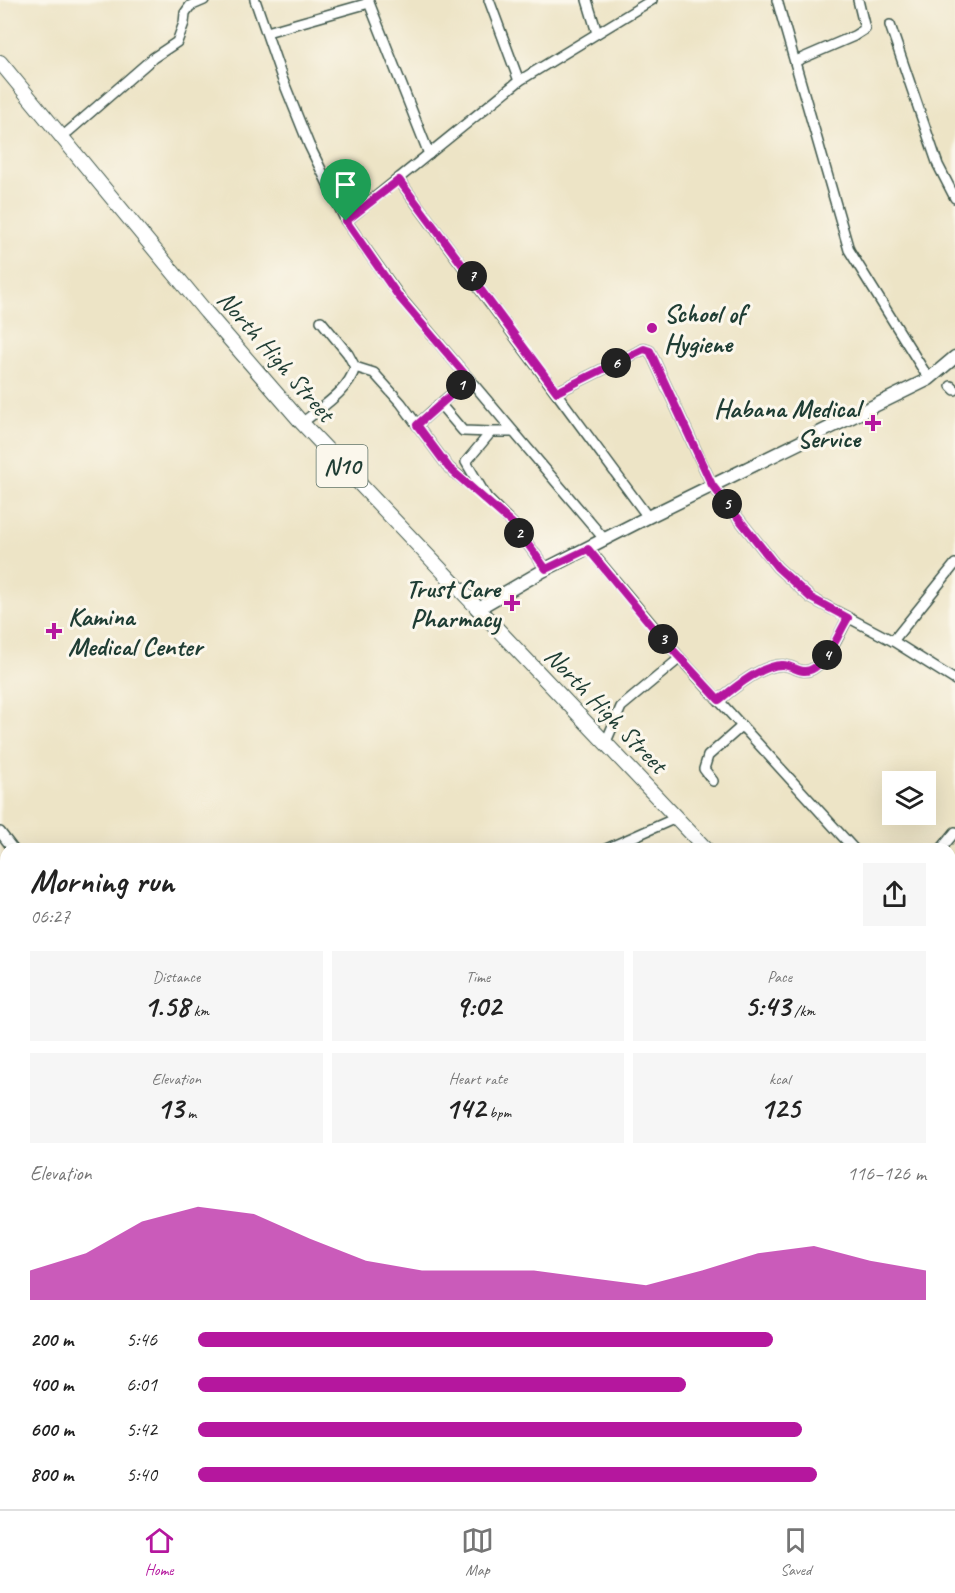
<!DOCTYPE html>
<meta charset="utf-8">
<style>
:root{--surface:#fff;--page:#f6f6f6;--text:#222;--muted:#767676;--line:#e0e0e0;--accent:#b5179e}
body{margin:0;font-family:Caveat,sans-serif;background:var(--page);color:var(--text);height:100vh;display:flex;flex-direction:column;font-size:22px;white-space:nowrap}
*{box-sizing:border-box;margin:0}
p{font-size:20px;color:var(--muted)}
.icon{flex:none;width:33px;height:33px;fill:none;stroke:currentColor;stroke-width:2;stroke-linecap:round;stroke-linejoin:round}
.map{position:relative;flex:1;overflow:hidden}
.drawer{position:absolute;left:0px;top:843px;width:956px;height:666px;display:flex;flex-direction:column;background:var(--surface);border-radius:18px 18px 0 0;box-shadow:0 6px 24px #0002}
.drawer>*{flex:none}
.buttons{position:absolute;left:882px;top:771px;display:grid;gap:12px}
.buttons a{display:grid;place-items:center;width:54px;height:54px;border-radius:0px;background:var(--surface);box-shadow:0 6px 24px #0002;font-size:30px}
.pin{position:absolute;display:grid;place-items:center;width:51px;height:51px;color:#fff;margin:-62px -26px;border-radius:50% 50% 50% 0;rotate:-45deg;box-shadow:0 0 6px #0007}
.pin .icon{rotate:45deg}
.km{position:absolute;width:30px;height:30px;margin:-15px;border-radius:50%;background:#222;color:#fff;font-size:16px;line-height:30px;text-align:center}
.round{display:grid;place-items:center;flex:none;width:63px;height:63px;border-radius:0px;background:var(--page)}
.headline{display:flex;align-items:center;justify-content:space-between;height:102px;padding:0 30px}
h1{font-size:33px;font-weight:800;line-height:45px}
.figures{display:grid;grid-template-columns:repeat(3,1fr);gap:9px;height:102px;padding:6px 30px}
.figures div{display:grid;align-content:center;border-radius:0px;background:var(--page);text-align:center}
.figures b{font-size:30px;font-weight:800}
.figures small{font-size:16px;font-weight:400}
.figures p{font-size:16px}
.chart{height:168px;padding:12px 30px}
.chart p{display:flex;justify-content:space-between}
.chart svg{width:100%;height:108px;margin-top:6px;fill:var(--accent);opacity:.7}
ul{padding:0 30px;list-style:none;font-size:20px}
li{display:grid;grid-template-columns:96px 72px 1fr;align-items:center;height:45px}
li i{height:15px;border-radius:8px;background:var(--accent)}
.dock{display:flex;justify-content:space-around;align-items:center;height:84px;border-top:2px solid var(--line);background:var(--surface);font-size:16px;color:var(--muted)}
.dock a{display:grid;justify-items:center;gap:3px}
.dock .on{color:var(--accent)}
.map>svg:first-child{display:block}
.lines{fill:none;stroke-linecap:round;stroke-linejoin:round}
.minor-casing{stroke:#3e564a;stroke-width:12}
.major-casing{stroke:#3e564a;stroke-width:15}
.highway-casing{stroke:#3e564a;stroke-width:16}
.minor{stroke:#fff;stroke-width:9}
.major{stroke:#fff;stroke-width:12}
.highway{stroke:#fff;stroke-width:14}
.route-casing{stroke:#fff;stroke-width:12}
.route{stroke:#b5179e;stroke-width:8}
.poi-dot{fill:#b5179e;stroke:#fbf7ec;stroke-width:2}
.labels{text-anchor:middle;dominant-baseline:central;stroke-width:6;stroke-linejoin:round;paint-order:stroke}
.shield{fill:#fbf7ec;stroke:#61756b;stroke-width:1.5}
.shield-label{font-size:24px;font-weight:bold;fill:#1f3d34}
.poi-label{font-size:26px;font-weight:bold;fill:#1f3d34;stroke:#fbf7ec;text-anchor:start}
.street-label{font-size:26px;fill:#1f3d34;stroke:#fbf7ec}
</style>
<div class="map">
<svg width="955" height="1509" viewBox="0 0 955 1509">
<rect width="100%" height="100%" fill="#fbf7ec"/>
<filter id="ink" filterUnits="userSpaceOnUse"><feTurbulence type="fractalNoise" baseFrequency=".0167" numOctaves="2"/><feDisplacementMap in="SourceGraphic" scale="12" xChannelSelector="R" yChannelSelector="G"/><feConvolveMatrix kernelMatrix="1 2 1 2 8 2 1 2 1" color-interpolation-filters="sRGB"/></filter>
<filter id="wash" filterUnits="userSpaceOnUse"><feTurbulence type="fractalNoise" baseFrequency=".008" numOctaves="4" result="noise"/><feDisplacementMap in="SourceGraphic" scale="24" xChannelSelector="R" yChannelSelector="G"/><feGaussianBlur stdDeviation="1.35" result="paint"/><feColorMatrix in="noise" values="0 0 0 0 0 0 0 0 0 0 0 0 0 0 0 0 0 1.4 0 .05"/><feComposite in="paint" operator="in"/></filter>
<g filter="url(#wash)">
<rect width="100%" height="100%" fill="#ede4c6"/>
</g>
<g filter="url(#ink)">
<g class="lines">
<g class="minor-casing">
<g id="minor">
<polyline points="255,0 282,78 309,145 346,221 400,297 605,540"/>
<polyline points="368,0 429,154"/>
<polyline points="489,0 519,81"/>
<polyline points="587,0 597,33"/>
<polyline points="777,0 849,250 929,379"/>
<polyline points="890,25 938,165 955,198"/>
<polyline points="267,32 369,3"/>
<polyline points="796,61 854,36 865,29 858,0"/>
<polyline points="61,138 153,58 177,42 184,23 185,13 190,6 204,0"/>
<polyline points="399,180 648,517"/>
<polyline points="346,221 519,81 652,0"/>
<polyline points="355,367 374,373 401,403 449,468 480,493"/>
<polyline points="951,386 955,390"/>
<polyline points="557,392 644,349 650,351 712,485 777,567 811,598 893,641 955,680"/>
<polyline points="440,404 469,379"/>
<path d="M302 423C320 408 349 391 355 367L348 354 321 321"/>
<polyline points="417,425 440,404 463,431 491,432"/>
<polyline points="512,432 491,432 466,462 487,498 513,524 546,569"/>
<polyline points="589,549 680,658 854,849"/>
<polyline points="893,641 955,564"/>
<path d="M719 700C734 688 763 664 783 665 795 666 802 676 814 668 830 658 839 634 848 618"/>
<polyline points="605,744 621,707 680,658"/>
<polyline points="713,781 704,769 708,756 742,726"/>
<polyline points="0,832 13,849"/>
<polyline points="606,849 676,818"/>
<polyline points="941,849 955,832"/>
<polyline points="950,953 955,960"/>
<polyline points="0,1054 6,1054"/>
<polyline points="950,1103 955,1099"/>
<polyline points="0,1106 6,1107"/>
<polyline points="950,1127 955,1121"/>
<polyline points="0,1266 6,1267"/>
<polyline points="0,1334 6,1335"/>
<polyline points="0,1405 6,1406"/>
<polyline points="950,1439 955,1446"/>
<polyline points="950,1486 955,1484"/>
<polyline points="271,1503 274,1509"/>
<polyline points="856,1503 860,1509"/>
<polyline points="181,1509 195,1503"/>
<polyline points="665,1509 666,1503"/>
<polyline points="801,1509 808,1503"/>
</g>
</g>
<g class="major-casing">
<polyline id="major" points="477,609 546,569 648,517 929,379 955,357"/>
</g>
<g class="highway-casing">
<g id="highway">
<polyline points="0,62 206,312 302,423 706,849"/>
<polyline points="950,1111 955,1116"/>
</g>
</g>
<use href="#minor" class="minor"/>
<use href="#major" class="major"/>
<use href="#highway" class="highway"/>
</g>
</g>
<g class="lines" filter="url(#ink)">
<g class="route-casing">
<path id="route" d="M399 180 557 392 644 349 650 351 712 485 777 567 811 598 848 618C838 634 830 658 814 668 802 676 795 666 783 665 763 664 734 688 719 700L661 637 588 549 546 569 513 524 449 468 417 425 469 379 399 297 346 221Z"/>
</g>
<use href="#route" class="route"/>
</g>
<g class="poi-dot">
<circle cx="652" cy="328" r="6"/>
<path d="M870 414h6v6h6v6h-6v6h-6v-6h-6v-6h6z"/>
<path d="M509 594h6v6h6v6h-6v6h-6v-6h-6v-6h6z"/>
<path d="M51 622h6v6h6v6h-6v6h-6v-6h-6v-6h6z"/>
</g>
<g class="labels">
<rect class="shield" x="316.5" y="445" width="51" height="42" rx="4.5"/>
<g class="shield-label">
<text x="342" y="466">N10</text>
</g>
<g class="poi-label">
<text x="664" y="313">School of<tspan x="664" dy="30">Hygiene</tspan></text>
<text x="860" y="408" text-anchor="end">Habana Medical<tspan x="860" dy="30">Service</tspan></text>
<text x="500" y="588" text-anchor="end">Trust Care<tspan x="500" dy="30">Pharmacy</tspan></text>
<text x="68" y="616">Kamina<tspan x="68" dy="30">Medical Center</tspan></text>
</g>
<g class="street-label">
<text transform="translate(276 356) rotate(49)">North High Street</text>
<text transform="translate(606 710) rotate(46)">North High Street</text>
</g>
</g>
</svg>
<div class="buttons">
<a><svg class="icon" aria-label="layers" viewBox="0 0 24 24"><path d="M12 4l9 5-9 5-9-5zM3 14l9 5 9-5"/></svg></a>
</div>
<div class="pin" style="left:346px;top:221px;background:#1e9e55"><svg class="icon" aria-label="arrive" viewBox="0 0 24 24"><path d="M6 21V4h12l-3 4 3 4H6"/></svg></div>
<b class="km" style="left:461px;top:385px">1</b>
<b class="km" style="left:519px;top:533px">2</b>
<b class="km" style="left:663px;top:639px">3</b>
<b class="km" style="left:827px;top:655px">4</b>
<b class="km" style="left:727px;top:504px">5</b>
<b class="km" style="left:616px;top:363px">6</b>
<b class="km" style="left:472px;top:276px">7</b>
<section class="drawer">
<div class="headline"><div><h1>Morning run</h1><p>06:27</p></div><a class="round"><svg class="icon" aria-label="share" viewBox="0 0 24 24"><path d="M12 15V3M7 8l5-5 5 5M5 13v7h14v-7"/></svg></a></div>
<div class="figures">
<div><p>Distance</p><b>1.58<small> km</small></b></div>
<div><p>Time</p><b>9:02</b></div>
<div><p>Pace</p><b>5:43<small> /km</small></b></div>
</div>
<div class="figures">
<div><p>Elevation</p><b>13<small> m</small></b></div>
<div><p>Heart rate</p><b>142<small> bpm</small></b></div>
<div><p>kcal</p><b>125</b></div>
</div>
<div class="chart"><p><span>Elevation</span>116–126 m</p>
<svg viewBox="0 0 160 44" preserveAspectRatio="none"><path d="M0 44V32L10 25L20 12L30 6L40 9L50 19L60 28L70 32L80 32L90 32L100 35L110 38L120 32L130 25L140 22L150 28L160 32V44z"/></svg>
</div>
<ul>
<li><b>200 m</b>5:46<i style="width:79%"></i></li>
<li><b>400 m</b>6:01<i style="width:67%"></i></li>
<li><b>600 m</b>5:42<i style="width:83%"></i></li>
<li><b>800 m</b>5:40<i style="width:85%"></i></li>
</ul>
</section>
</div>
<nav class="dock">
<a class="on"><svg class="icon" aria-label="home" viewBox="0 0 24 24"><path d="M3 11l9-7 9 7M6 9v11h12V9"/></svg>Home</a>
<a><svg class="icon" aria-label="map" viewBox="0 0 24 24"><path d="M3 6l6-2 6 2 6-2v14l-6 2-6-2-6 2zM9 4v14M15 6v14"/></svg>Map</a>
<a><svg class="icon" aria-label="saved" viewBox="0 0 24 24"><path d="M7 4h10v16l-5-4-5 4z"/></svg>Saved</a>
</nav>
